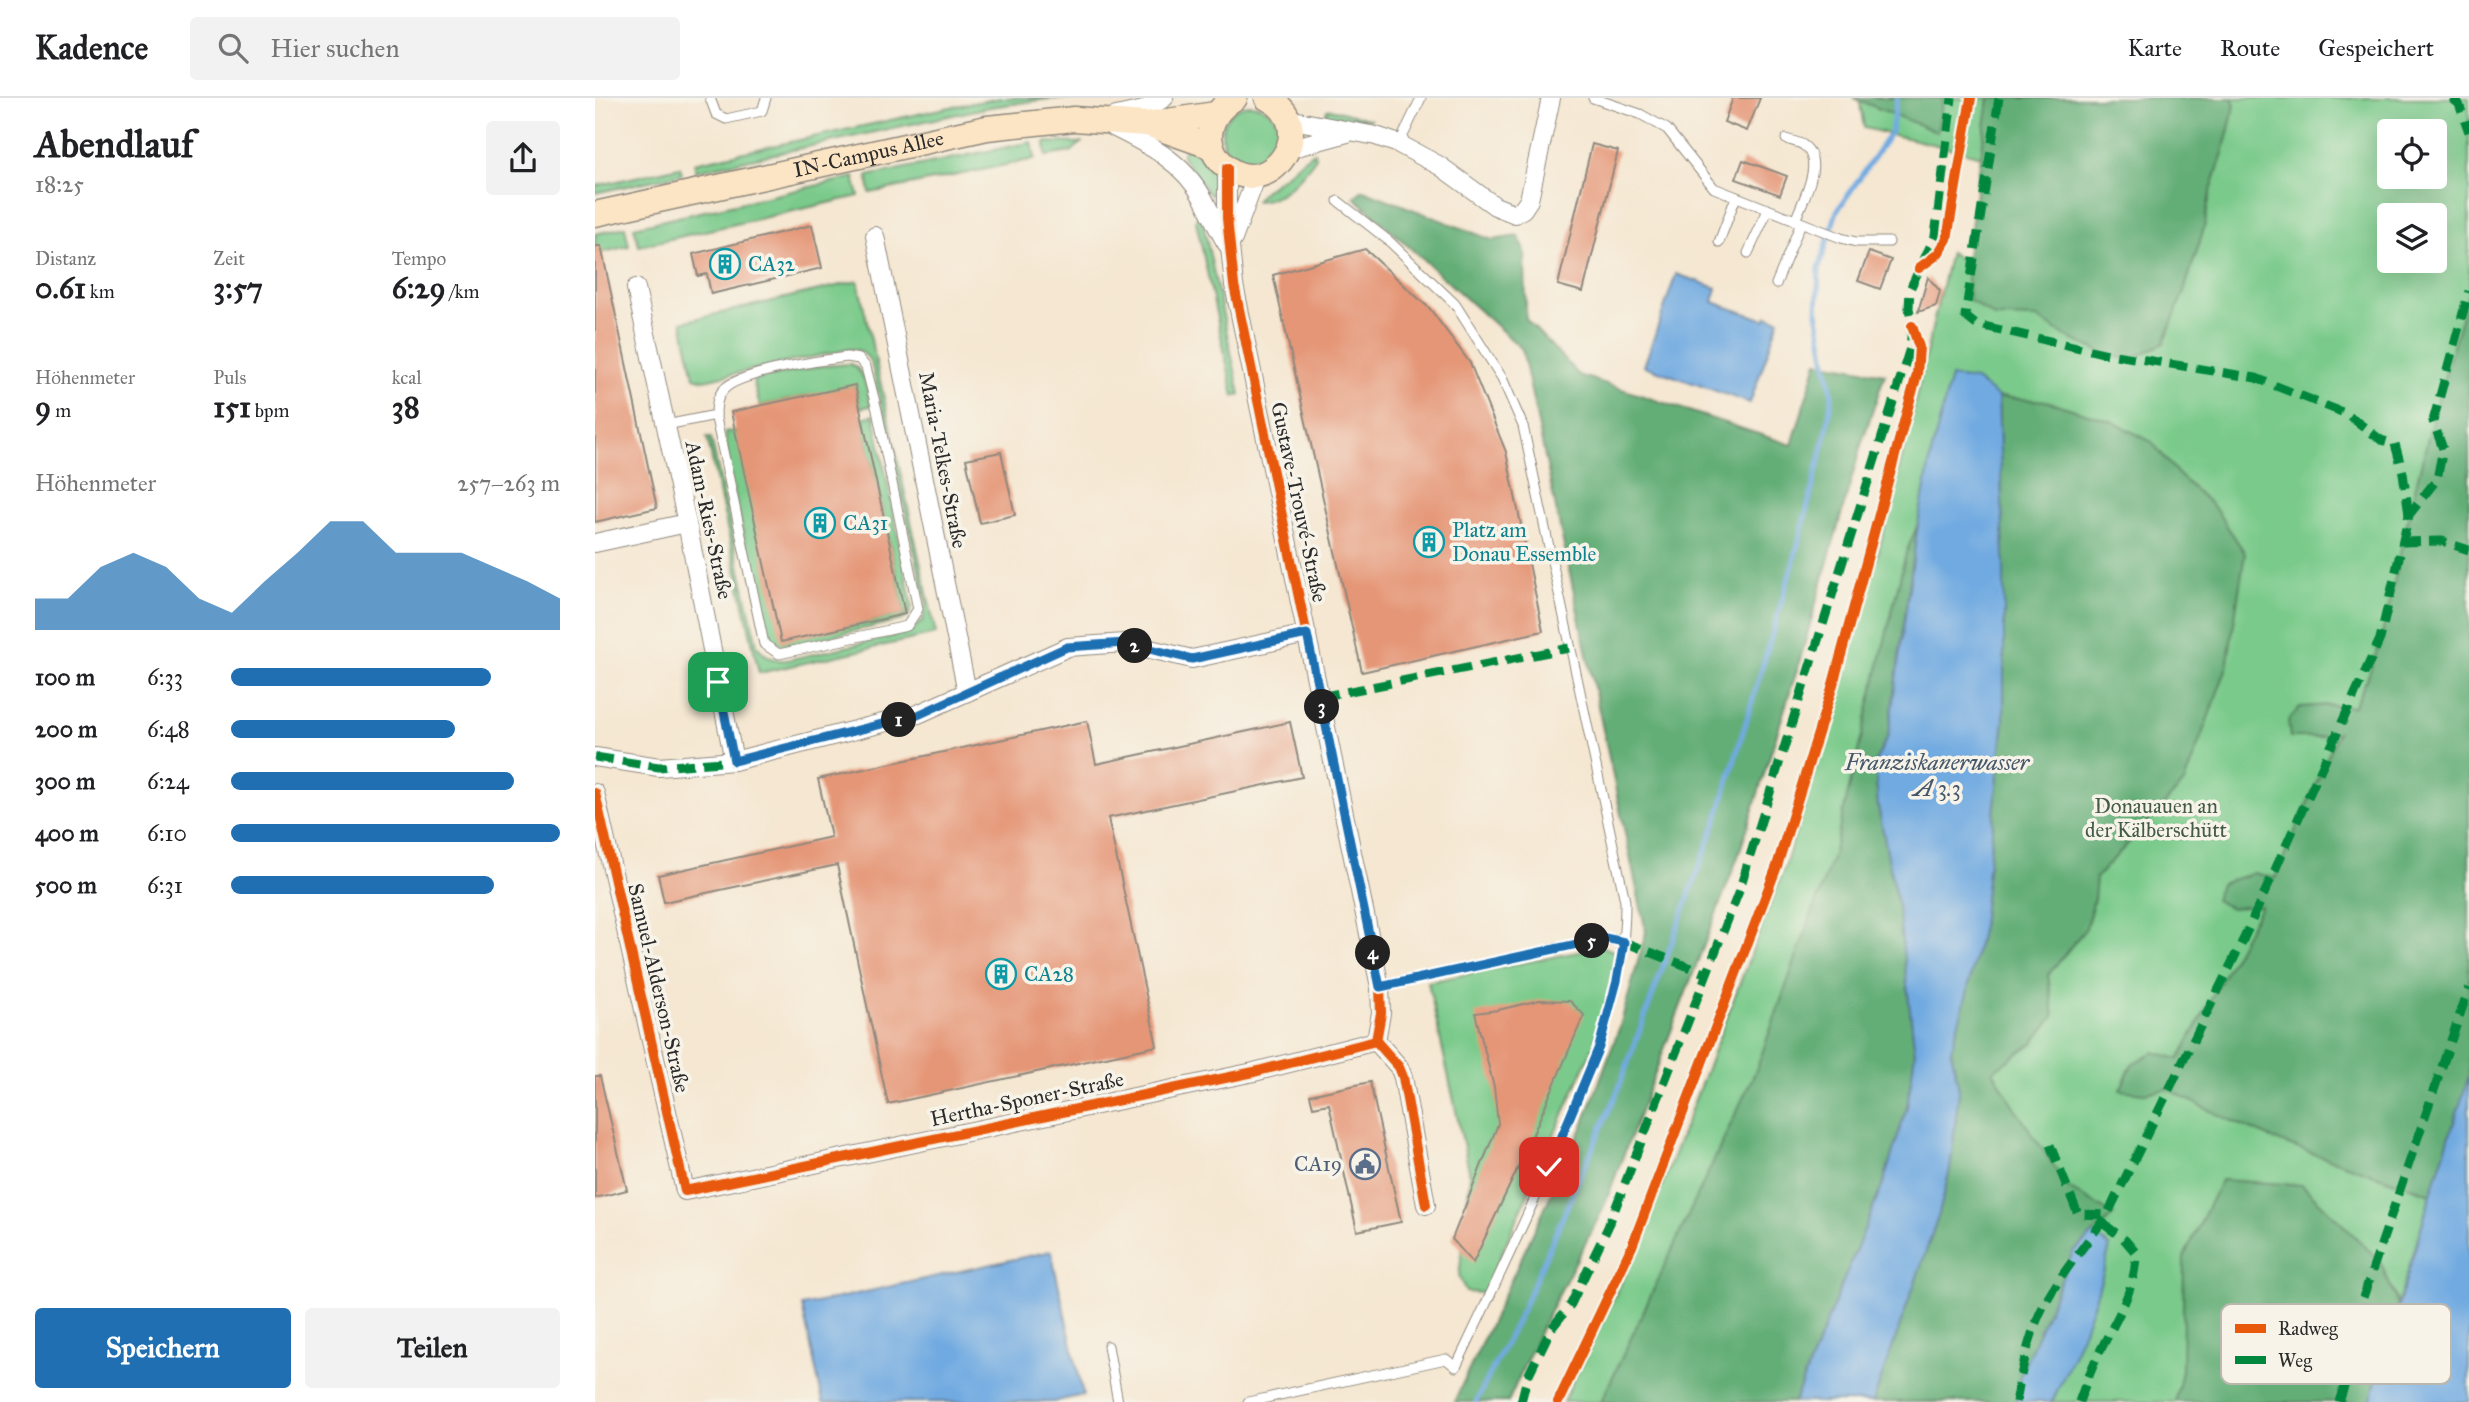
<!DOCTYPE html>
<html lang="de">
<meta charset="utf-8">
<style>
:root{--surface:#fff;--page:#f2f2f2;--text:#202124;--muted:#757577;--line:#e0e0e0;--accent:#1f6fb2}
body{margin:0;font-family:"IM FELL Great Primer",serif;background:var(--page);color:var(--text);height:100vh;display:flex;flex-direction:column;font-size:26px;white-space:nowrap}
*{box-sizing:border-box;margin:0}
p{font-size:23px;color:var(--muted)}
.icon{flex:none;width:38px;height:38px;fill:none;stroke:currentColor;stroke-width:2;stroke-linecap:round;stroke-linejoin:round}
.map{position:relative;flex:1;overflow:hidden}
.details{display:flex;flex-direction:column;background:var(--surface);width:595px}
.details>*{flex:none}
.tools{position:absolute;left:1782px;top:21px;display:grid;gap:14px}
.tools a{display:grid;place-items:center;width:70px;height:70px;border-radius:7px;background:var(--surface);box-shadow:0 7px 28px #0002;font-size:35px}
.pin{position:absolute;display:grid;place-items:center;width:60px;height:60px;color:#fff;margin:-30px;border-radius:14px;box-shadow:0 4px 10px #0006}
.km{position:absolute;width:35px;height:35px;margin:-18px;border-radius:50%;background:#222;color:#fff;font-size:19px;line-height:35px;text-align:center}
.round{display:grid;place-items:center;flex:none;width:74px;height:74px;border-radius:7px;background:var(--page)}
.summary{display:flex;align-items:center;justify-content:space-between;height:119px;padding:0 35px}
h1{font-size:38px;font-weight:700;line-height:52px}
.stats{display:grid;grid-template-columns:repeat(3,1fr);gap:10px;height:119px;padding:7px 35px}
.stats div{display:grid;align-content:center}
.stats b{font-size:30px;font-weight:700}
.stats small{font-size:19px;font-weight:400}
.stats p{font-size:19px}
.chart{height:196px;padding:14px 35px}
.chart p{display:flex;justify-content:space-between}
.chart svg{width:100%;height:126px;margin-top:7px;fill:var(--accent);opacity:.7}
.button{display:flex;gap:14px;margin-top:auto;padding:14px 35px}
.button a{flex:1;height:80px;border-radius:7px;background:var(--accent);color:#fff;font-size:28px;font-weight:700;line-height:80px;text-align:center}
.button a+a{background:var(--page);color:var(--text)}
ul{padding:0 35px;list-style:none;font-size:23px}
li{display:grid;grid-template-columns:112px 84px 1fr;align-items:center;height:52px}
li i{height:18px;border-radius:9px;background:var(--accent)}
header{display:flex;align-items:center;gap:42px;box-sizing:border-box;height:98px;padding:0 35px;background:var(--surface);border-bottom:2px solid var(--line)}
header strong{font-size:33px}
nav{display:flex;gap:38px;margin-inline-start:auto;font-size:24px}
.search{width:490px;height:63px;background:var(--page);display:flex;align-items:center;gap:18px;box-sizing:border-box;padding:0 24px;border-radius:7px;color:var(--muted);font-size:26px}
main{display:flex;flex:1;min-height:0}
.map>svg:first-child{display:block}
.green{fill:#7aca8b;stroke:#527a5b;stroke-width:2;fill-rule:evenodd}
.forest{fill:#63ae77;stroke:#476c51;stroke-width:2}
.water{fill:#71aae1;stroke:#4e6a86;stroke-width:2}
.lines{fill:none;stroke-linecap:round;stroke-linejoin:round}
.stream{stroke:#71aae1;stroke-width:5}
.building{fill:#e59677}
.lane-casing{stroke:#90897e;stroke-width:11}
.street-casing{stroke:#90897e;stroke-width:20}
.secondary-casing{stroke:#90897e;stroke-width:27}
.lane{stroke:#fff;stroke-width:9}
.street{stroke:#fff;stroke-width:18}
.secondary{stroke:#fce5c4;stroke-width:24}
.quiet{stroke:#00873e;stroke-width:9;stroke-dasharray:18 9;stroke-linecap:butt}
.cycleway-casing{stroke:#f7f3e8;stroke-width:15}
.cycleway{stroke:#e8590c;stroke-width:10}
.route-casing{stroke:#fff;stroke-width:14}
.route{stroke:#1f6fb2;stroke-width:9}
.labels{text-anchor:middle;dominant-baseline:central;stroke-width:7;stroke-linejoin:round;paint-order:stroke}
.street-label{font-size:21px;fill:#2b2b2b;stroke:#f7f3e8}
.culture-label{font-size:21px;fill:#0d838f;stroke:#f7f3e8;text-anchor:start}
.park-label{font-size:21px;fill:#435b48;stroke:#f7f3e8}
.service-label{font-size:21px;fill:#4e5e75;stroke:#f7f3e8;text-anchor:end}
.water-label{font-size:23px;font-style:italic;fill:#44576b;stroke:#f7f3e8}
.key{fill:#f7f3e8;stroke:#bab7af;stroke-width:2}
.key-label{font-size:19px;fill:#2b2b2b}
</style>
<header>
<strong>Kadence</strong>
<div class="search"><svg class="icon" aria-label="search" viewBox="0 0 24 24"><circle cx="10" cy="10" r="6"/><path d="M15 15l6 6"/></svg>Hier suchen</div>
<nav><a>Karte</a><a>Route</a><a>Gespeichert</a></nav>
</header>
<main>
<section class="details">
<div class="summary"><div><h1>Abendlauf</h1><p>18:25</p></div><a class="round"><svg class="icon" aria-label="share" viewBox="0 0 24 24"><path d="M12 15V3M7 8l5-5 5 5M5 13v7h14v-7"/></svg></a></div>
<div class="stats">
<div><p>Distanz</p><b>0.61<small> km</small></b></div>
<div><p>Zeit</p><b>3:57</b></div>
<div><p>Tempo</p><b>6:29<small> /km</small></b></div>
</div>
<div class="stats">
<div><p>Höhenmeter</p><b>9<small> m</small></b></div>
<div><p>Puls</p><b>151<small> bpm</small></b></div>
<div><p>kcal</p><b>38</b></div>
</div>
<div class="chart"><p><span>Höhenmeter</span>257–263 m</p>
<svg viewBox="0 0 160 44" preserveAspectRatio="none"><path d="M0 44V33L10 33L20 22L30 17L40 22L50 33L60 38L70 27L80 17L90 6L100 6L110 17L120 17L130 17L140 22L150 27L160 33V44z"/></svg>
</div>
<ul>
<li><b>100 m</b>6:33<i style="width:79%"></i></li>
<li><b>200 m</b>6:48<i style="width:68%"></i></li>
<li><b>300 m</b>6:24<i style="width:86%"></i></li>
<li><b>400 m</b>6:10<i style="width:100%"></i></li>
<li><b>500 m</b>6:31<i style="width:80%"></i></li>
</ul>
<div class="button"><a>Speichern</a><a>Teilen</a></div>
</section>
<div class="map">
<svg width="1874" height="1304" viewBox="0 0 1874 1304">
<rect width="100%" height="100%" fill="#f7f3e8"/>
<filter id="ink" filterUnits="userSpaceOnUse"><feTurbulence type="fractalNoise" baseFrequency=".0143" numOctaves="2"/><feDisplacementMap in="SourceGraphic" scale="14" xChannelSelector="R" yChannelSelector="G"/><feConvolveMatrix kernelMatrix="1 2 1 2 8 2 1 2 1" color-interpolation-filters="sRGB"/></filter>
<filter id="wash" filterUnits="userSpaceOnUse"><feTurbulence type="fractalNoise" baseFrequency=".00686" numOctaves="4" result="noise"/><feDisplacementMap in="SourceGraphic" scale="28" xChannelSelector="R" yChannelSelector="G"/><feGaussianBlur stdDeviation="1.57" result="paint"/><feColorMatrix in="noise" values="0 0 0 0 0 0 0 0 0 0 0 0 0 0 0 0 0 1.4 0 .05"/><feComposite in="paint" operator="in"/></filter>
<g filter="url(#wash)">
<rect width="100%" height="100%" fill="#f5e7d1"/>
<g class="green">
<polygon points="406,0 505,0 454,1 395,9 101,73 99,65 355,9"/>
<path d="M1264 0H1426L1589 193 1609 130 1615 95 1628 55 1640 6 1637 0H1874V193L1836 326 1874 341 1774 1075 1836 1096 1803 1207 1785 1163 1692 1304H1008L1052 1207 1006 1304H968L1042 1152 1190 768 1245 592 1293 418 1355 154 1371 165 1374 200 1396 60 1269 30ZM1794 33H1839V79H1794ZM1794 117H1839V163H1794Z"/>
<circle cx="656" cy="36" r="29"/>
<polygon points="735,11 777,22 730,18 732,12"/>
<polygon points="437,44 440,61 275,95 272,78"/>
<polygon points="450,44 486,45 476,54 451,58"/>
<path d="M591 47C610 60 621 72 623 96H614L587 58Z"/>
<path d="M720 54 721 59C707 79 687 103 660 103 669 90 680 86 692 76 702 68 708 60 720 54Z"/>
<polygon points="85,69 87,76 0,95 0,88"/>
<polygon points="259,79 264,98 44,148 39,129"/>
<polygon points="603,115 608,125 645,296 639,298 601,123"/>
<polygon points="30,129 34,148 0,156 0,136"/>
<path d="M263 183 341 536 164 575 112 339 116 340 162 548C171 559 178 563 192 562L314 535 328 522 331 504 276 264C270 255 265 252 255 251L109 282 99 279 87 224Z"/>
<path d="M255 266C270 271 272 293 276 308L265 310 260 288 165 308 158 282 227 268Z"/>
<path d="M279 317 317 508C315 515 314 520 307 522L192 548 179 545 168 521 135 377 130 334 141 333 187 543 310 516 267 320Z"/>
<polygon points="1008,849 1021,854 1018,881 999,947 889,1195 871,1194 864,1179 875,1077 833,884"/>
</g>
<g class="forest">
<polygon points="1258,0 1348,0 1342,34"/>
<polygon points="1394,0 1637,0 1640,6 1628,55 1615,95 1609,130 1589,193 1569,245 1535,262 1508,255 1474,240 1442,220 1400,219 1374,202 1371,165"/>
<polygon points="768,92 897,142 923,138 930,152 931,221 984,277 1197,347 1222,264 1290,276 1267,344 1202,572 1144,756 1007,1113 948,1226 913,1304 859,1304 987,1030 1025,928 1051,834 927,251 759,99"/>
<path d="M1874 193V978L1836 1096 1690 1046 1623 1017 1573 991 1549 995 1525 992 1537 966 1559 954 1584 961 1666 808 1636 810 1620 802 1625 786 1658 775 1680 780 1743 634 1723 639H1695L1693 623 1705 609 1735 607 1758 609C1790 555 1798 481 1813 420 1831 344 1852 268 1874 193Z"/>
<polygon points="1403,299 1451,303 1516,323 1557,344 1583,376 1619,409 1650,455 1632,569 1589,685 1501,780 1499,801 1491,830 1453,877 1459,918 1438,945 1398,973 1421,1012 1474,1090 1519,1117 1478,1154 1425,1278 1421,1304 1278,1304 1344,1116 1355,1071 1364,992 1356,952 1371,899 1387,828 1409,621 1409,457"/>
<polygon points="1323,426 1293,638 1280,664 1283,708 1303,809 1320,955 1312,1009 1288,1086 1199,1304 1006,1304 1161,972 1238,757 1311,455"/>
<polygon points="1626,1082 1707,1087 1785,1163 1803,1207 1775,1304 1580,1304 1587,1273 1589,1159"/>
</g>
<g class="water">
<polygon points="1081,176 1122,190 1118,204 1170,222 1172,218 1184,222 1155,305 1049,268"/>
<polygon points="1356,279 1381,282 1403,299 1409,457 1409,621 1387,828 1371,899 1356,952 1364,992 1355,1071 1344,1116 1278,1304 1199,1304 1288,1086 1312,1009 1320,955 1303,809 1283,708 1280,664 1293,638 1323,426 1337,352"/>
<polygon points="1874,978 1874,1304 1775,1304 1836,1096"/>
<path d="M1498 1136 1515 1148C1503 1203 1481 1253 1457 1304H1421L1425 1278 1478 1154Z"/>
<polygon points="456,1153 488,1297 458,1304 228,1304 207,1208"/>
</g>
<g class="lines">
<polyline class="stream" points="881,1304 928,1210 1023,992 1123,718 1199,462 1231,336 1237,298 1222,214 1224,170 1242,113 1296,34 1302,0"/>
</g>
<g id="blocks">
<g class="building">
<polygon points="1138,0 1165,0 1152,33 1129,24"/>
<polygon points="997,46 1023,53 988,194 963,187"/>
<polygon points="1148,62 1192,78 1185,97 1141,81"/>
<polygon points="217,127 227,170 116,196 112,176 103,178 98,156"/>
<polygon points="0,148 6,148 62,410 0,424"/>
<polygon points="770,151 835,211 875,265 911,354 948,533 767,574 678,177"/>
<polygon points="1274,154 1296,162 1285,191 1263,183"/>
<polygon points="1333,179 1345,193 1341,208 1323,214"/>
<polygon points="260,287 310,516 186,544 136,314"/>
<polygon points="406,354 420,417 385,425 371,361"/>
<polygon points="492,623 501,666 695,624 707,679 513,720 562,948 293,1006 242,767 69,804 63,777 236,739 223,681"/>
<polygon points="945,902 975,903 989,917 930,1055 878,1165 857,1141 903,1026 899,989 880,915 903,912"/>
<polygon points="0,978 5,978 32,1092 0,1100"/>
<polygon points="775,984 806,1124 762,1133 734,1006 718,1009 715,997"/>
</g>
</g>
</g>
<g filter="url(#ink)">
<use href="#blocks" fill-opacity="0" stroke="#90897e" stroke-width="2"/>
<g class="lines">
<g class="lane-casing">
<g id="lane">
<polyline points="115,0 121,16 131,21 167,13 171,0"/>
<polyline points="998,0 1045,16 1072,31 1119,90 1246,140 1261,144 1294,144"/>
<path d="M1191 41C1196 43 1204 44 1208 47 1231 63 1207 103 1200 123"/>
<polyline points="804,46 826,0"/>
<polyline points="1124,144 1141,99"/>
<polyline points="1153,155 1173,112"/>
<polyline points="1181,186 1206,125"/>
<path d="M252 259 264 261 271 269 282 312 323 511 312 528 184 556 169 546 121 320C121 309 121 299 130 290 147 274 226 262 252 259Z"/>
<polyline points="71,327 121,317"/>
<polyline points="785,889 1010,840 1029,844"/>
<polyline points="513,1248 523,1304"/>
<path d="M653 1304 851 1261 861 1269C898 1191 936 1112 970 1032 1001 957 1031 886 1030 803L928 328 907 280 860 206 794 143 743 103"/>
</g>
</g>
<g class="street-casing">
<g id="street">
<polyline points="521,18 549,12 569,0"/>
<polyline points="693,21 781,38 804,46 845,68 900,108 920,116 928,111 934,102 956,0"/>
<path d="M516 28C553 46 589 64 609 102 617 117 623 132 632 146"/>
<polyline points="694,51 752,35"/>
<polyline points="632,70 632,120 639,187 785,889 786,915 781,943 804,969 808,979 831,1107"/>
<polyline points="280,138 372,594"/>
<polyline points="638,141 662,77"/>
<polyline points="41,190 92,425 139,663"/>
<polyline points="0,445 92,425"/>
<polyline points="0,659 64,669 139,663 323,616 473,549 530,545 597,561 712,536"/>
<polyline points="0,695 90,1093 659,974 781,943"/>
</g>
</g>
<g class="secondary-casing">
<g id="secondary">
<path d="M640 0C625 9 615 21 615 39 616 50 621 60 629 67 674 107 728 28 672 0"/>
<polyline points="558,28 617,49"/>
<path id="s1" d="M0 116 392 30 479 21 551 26 621 16"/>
</g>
</g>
<use href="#lane" class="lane"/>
<use href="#street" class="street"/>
<use href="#secondary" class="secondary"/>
<g class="quiet">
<polyline points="1404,0 1370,218 1380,226 1508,255 1661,280 1752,316 1786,342 1800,346 1808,375 1814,417"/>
<polyline points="1857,0 1864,6 1874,34"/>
<polyline points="1807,444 1847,443 1874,452"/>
<polyline points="725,599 974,550"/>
<polyline points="0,659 64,669 139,663 323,616 473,549 530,545 597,561 712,536"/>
<polyline points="1029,844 1112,876"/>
<polyline points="1455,1047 1483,1116 1512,1117 1649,840 1785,541 1814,417 1842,381 1848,351 1838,323 1874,193"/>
<polyline points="926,1304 932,1280 956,1231 976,1206 1013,1129 1144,793 1315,250 1317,228 1314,210 1315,191 1340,138 1357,0"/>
<path d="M1421 1304C1426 1275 1433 1242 1445 1215 1462 1180 1489 1149 1512 1117"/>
<path d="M1484 1304C1488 1292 1493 1280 1498 1268 1514 1231 1541 1197 1541 1155L1530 1142 1506 1124"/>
<polyline points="1744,1304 1756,1267 1763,1214 1874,890"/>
</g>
<g class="cycleway-casing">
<g id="cycleway">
<polyline points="632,70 632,120 639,187 785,889 786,915 781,943 804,969 808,979 831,1107"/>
<polyline points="1324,170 1343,156 1352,141 1376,0"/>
<polyline points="0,695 90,1093 659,974 781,943"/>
<polyline points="963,1304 1037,1148 1182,768 1237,590 1322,276 1324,249 1317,228"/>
</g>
</g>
<use href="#cycleway" class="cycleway"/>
</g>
</g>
<g class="lines" filter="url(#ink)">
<g class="route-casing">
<polyline id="route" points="123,584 139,663 323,617 472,549 530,545 597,561 712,536 785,889 1010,840 1029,844 1022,883 1004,949 954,1069"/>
</g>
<use href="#route" class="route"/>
</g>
<defs>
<g id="building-ring" transform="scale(1.575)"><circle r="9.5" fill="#f7f3e8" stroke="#0f9aa8" stroke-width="1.5"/><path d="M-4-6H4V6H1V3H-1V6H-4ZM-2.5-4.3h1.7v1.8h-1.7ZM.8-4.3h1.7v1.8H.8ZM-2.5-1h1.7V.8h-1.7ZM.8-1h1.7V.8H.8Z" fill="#0f9aa8"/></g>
<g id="civic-ring" transform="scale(1.575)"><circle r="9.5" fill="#f7f3e8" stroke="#5c6f8a" stroke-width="1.5"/><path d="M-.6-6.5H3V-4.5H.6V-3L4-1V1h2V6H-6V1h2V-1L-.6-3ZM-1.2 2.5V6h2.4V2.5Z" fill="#5c6f8a"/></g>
</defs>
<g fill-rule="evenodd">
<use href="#building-ring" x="130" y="166"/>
<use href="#building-ring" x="225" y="425"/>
<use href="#building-ring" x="834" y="444"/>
<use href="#building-ring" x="406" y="876"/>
<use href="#civic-ring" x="770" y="1066"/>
</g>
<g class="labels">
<g class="street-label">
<text stroke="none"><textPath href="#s1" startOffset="280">IN-Campus Allee</textPath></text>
<text transform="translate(348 362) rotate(79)">Maria-Telkes-Straße</text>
<text transform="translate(704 404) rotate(78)">Gustave-Trouvé-Straße</text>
<text transform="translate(114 422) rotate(78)">Adam-Ries-Straße</text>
<text transform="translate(64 890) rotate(77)">Samuel-Alderson-Straße</text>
<text transform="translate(432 1001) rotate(-12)">Hertha-Sponer-Straße</text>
</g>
<g class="culture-label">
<text x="153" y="166">CA32</text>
<text x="248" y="425">CA31</text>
<text x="857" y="432">Platz am<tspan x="857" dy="24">Donau Essemble</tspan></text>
<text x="429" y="876">CA28</text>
</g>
<g class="park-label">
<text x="1561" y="708">Donauauen an<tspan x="1561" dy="24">der Kälberschütt</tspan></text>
</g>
<g class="service-label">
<text x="747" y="1066">CA19</text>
</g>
<g class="water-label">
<text x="1342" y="664">Franziskanerwasser<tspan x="1342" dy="26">A 3.3</tspan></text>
</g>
</g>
<rect x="1626" y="1206" width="230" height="80" rx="10" class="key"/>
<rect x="1640" y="1226" width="31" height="9" fill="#e8590c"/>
<rect x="1640" y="1258" width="31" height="8" fill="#00873e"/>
<g class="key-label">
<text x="1683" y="1237">Radweg</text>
<text x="1683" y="1269">Weg</text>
</g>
</svg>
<div class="tools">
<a><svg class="icon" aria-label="locate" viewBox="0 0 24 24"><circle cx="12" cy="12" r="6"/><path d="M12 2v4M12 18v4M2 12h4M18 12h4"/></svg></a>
<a><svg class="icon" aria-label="layers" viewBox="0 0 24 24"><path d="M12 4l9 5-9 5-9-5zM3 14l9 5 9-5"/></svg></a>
</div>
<div class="pin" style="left:123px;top:584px;background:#1e9e55"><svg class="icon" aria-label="arrive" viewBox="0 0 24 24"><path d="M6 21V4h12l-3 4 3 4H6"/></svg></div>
<div class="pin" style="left:954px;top:1069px;background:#d93025"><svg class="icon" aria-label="check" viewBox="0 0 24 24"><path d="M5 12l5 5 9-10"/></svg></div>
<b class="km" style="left:304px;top:622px">1</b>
<b class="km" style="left:540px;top:548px">2</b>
<b class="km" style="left:727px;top:609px">3</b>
<b class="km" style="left:778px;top:855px">4</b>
<b class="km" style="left:997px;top:843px">5</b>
</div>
</main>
